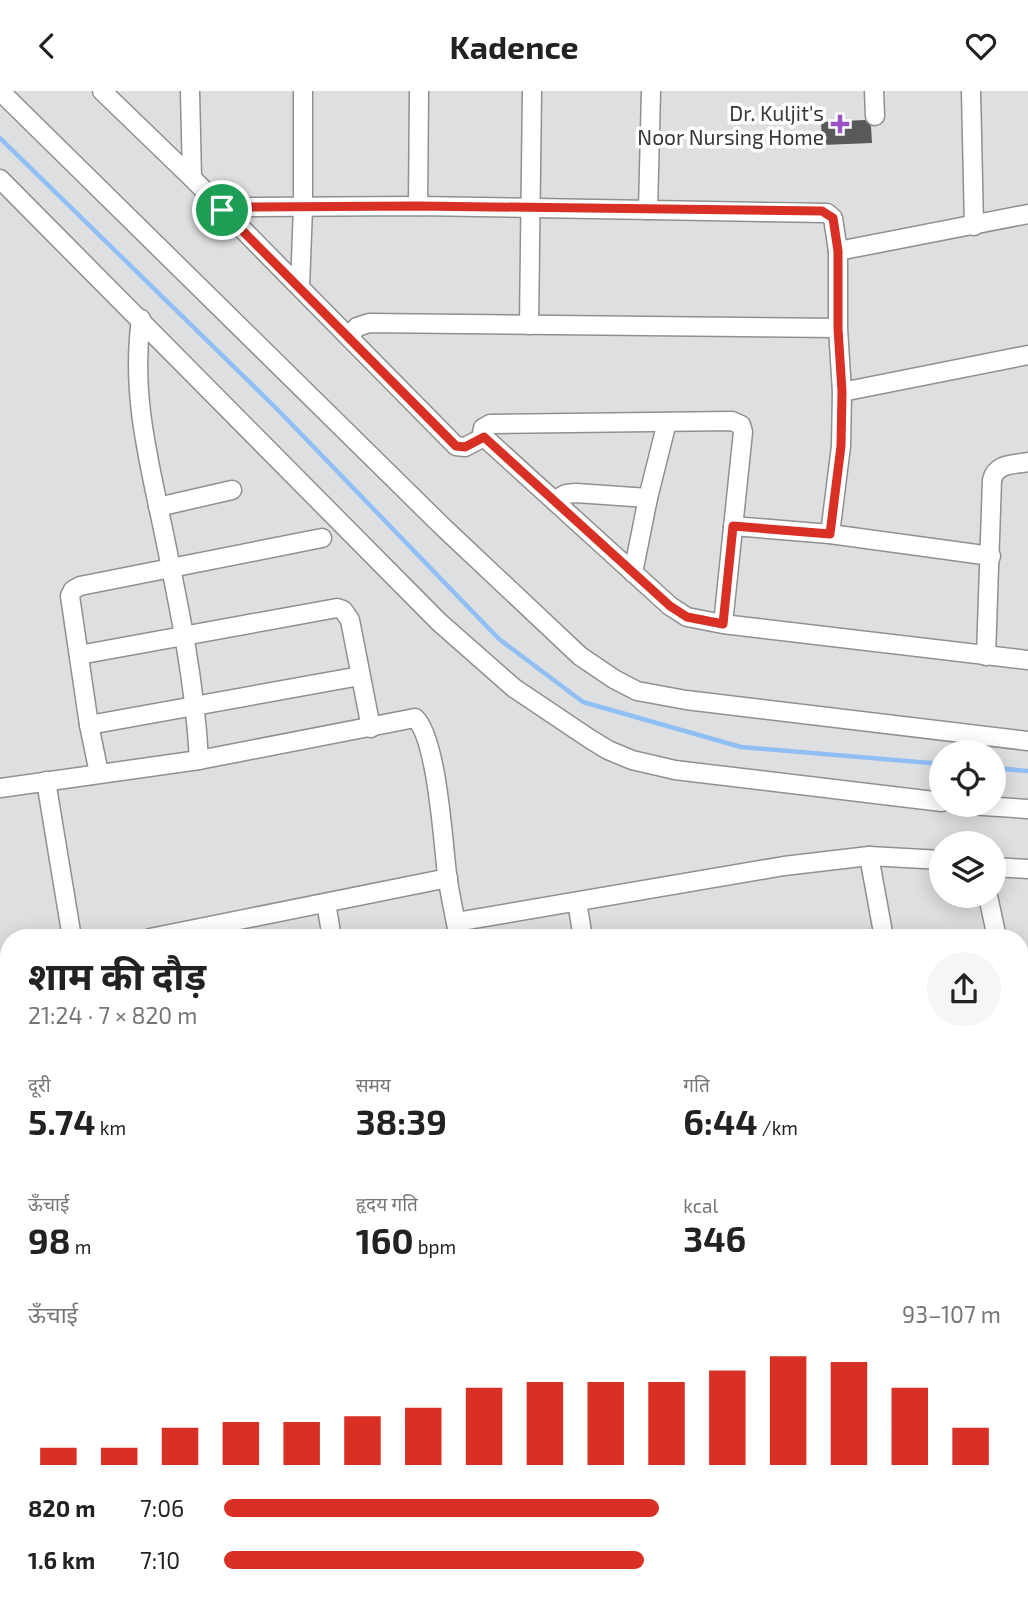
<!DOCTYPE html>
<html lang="hi">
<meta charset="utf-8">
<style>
:root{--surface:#fff;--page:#f6f6f6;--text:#222;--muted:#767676;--accent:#d93025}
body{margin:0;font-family:"Exo 2","Noto Sans Devanagari",sans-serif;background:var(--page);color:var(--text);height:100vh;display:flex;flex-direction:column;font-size:26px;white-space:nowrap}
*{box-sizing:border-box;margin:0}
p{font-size:23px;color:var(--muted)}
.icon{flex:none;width:38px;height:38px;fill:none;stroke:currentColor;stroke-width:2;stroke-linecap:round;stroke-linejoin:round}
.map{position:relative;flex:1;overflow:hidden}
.side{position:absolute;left:0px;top:838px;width:1029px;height:674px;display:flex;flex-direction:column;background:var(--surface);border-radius:28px 28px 0 0;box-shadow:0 4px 18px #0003}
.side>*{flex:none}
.fabs{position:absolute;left:929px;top:649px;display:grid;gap:14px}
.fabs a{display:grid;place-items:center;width:77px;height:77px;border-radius:50%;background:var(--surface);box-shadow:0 4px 18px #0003;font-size:35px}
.pin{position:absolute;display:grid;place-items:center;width:60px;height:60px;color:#fff;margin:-30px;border:4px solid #fff;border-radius:50%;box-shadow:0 2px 7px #0007}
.round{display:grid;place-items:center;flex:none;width:74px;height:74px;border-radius:37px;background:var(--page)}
.head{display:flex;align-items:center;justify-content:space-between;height:119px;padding:0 28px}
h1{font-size:38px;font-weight:700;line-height:52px}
.figures{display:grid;grid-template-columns:repeat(3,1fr);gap:10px;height:119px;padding:7px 28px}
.figures div{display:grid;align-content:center}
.figures b{font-size:35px;font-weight:700}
.figures small{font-size:19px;font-weight:400}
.figures p{font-size:19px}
.chart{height:196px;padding:14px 28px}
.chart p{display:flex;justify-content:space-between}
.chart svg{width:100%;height:126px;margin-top:7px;stroke:var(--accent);stroke-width:6}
ul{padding:0 28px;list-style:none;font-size:23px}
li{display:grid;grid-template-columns:112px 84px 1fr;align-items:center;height:52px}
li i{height:18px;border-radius:9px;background:var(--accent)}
header{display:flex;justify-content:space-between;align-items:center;height:91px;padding:0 28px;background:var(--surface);font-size:32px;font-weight:700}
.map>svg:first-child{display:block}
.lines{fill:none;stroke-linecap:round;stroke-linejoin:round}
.stream{stroke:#90bff6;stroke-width:4.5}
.building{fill:#58595a}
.street-casing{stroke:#8f9091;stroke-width:21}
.secondary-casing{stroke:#8f9091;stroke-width:28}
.street{stroke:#fff;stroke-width:18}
.secondary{stroke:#fff;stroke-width:24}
.route-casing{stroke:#fff;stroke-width:14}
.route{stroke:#d93025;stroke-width:9}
.poi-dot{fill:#9a51c4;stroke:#fff;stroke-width:2.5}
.labels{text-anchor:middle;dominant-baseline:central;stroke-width:7;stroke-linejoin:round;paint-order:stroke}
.poi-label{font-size:21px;fill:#383839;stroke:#fff;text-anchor:end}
</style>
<header><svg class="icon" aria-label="back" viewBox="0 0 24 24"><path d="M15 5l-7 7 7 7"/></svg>Kadence<svg class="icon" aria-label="heart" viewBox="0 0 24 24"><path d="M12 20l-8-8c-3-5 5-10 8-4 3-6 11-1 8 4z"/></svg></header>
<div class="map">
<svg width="1028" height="1511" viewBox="0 0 1028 1511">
<rect width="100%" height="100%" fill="#dedfe0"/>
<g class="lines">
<g class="stream">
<polyline points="0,47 277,318 499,548 583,611 741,656 942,673"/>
<polyline points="994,677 1028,680"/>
</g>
</g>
<polygon class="building" points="865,29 871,35 872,52 822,54 821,31"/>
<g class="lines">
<g class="street-casing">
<g id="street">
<polyline points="0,0 443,436 580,565 614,588 637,600 686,609 1028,650"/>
<polyline points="102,0 192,87 456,355 465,356 484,346"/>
<polyline points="190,0 192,87"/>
<polyline points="874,0 875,25"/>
<polyline points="971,0 974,135"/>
<polyline points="0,88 439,531 514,597 590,648 608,659 632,669 675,679 942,711"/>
<polyline points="418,115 419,0"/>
<polyline points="222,119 250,116 418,115 827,122 833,127 838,160 838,237 842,301 841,355 830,443"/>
<polyline points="648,119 651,0"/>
<polyline points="838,160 1028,123"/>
<polyline points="300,196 303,116 303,0"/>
<path d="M141 228C131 302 148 366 163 438 179 515 195 591 199 669"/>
<polyline points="529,234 532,0"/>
<polyline points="349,245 357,236 369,232 838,237"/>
<polyline points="842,301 1028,264"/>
<polyline points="555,409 566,403 576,402 648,407"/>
<polyline points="158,416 232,399"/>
<polyline points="733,435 830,443 991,465"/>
<polyline points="633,482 648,407 667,331"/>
<polyline points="723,533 743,341 741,334 732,330 490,333 483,337 482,342 484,346 670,515 687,526 723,533 1028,569"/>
<polyline points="79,564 337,517 343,519 350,529 371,637"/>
<path d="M986 565 992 389C996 372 1013 374 1028 371"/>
<polyline points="89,634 360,585"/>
<polyline points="99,682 89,634 70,505 73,499 80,495 322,447"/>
<polyline points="46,690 72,847"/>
<path d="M0 697 199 669 415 627C437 647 443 751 447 783 450 805 455 826 459 847"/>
<polyline points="968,714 1028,718"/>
<polyline points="869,765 884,847"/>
<polyline points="994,776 1028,778"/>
<polyline points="988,805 997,847"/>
<polyline points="577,811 583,847"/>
<polyline points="326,812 332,847"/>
<polyline points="456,831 784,775 869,765 942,769"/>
<polyline points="150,847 448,787"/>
<polyline points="1020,965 1028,1004"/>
<polyline points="1020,1055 1028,1054"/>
<polyline points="0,1121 9,1120"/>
<polyline points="0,1237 9,1236"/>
<polyline points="1020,1339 1028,1338"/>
<polyline points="0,1380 4,1401"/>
<polyline points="1020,1448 1023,1511"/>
<polyline points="290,1503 290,1511"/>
<polyline points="488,1503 489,1511"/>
<polyline points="726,1503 726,1511"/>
<polyline points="418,1511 421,1503"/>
<polyline points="957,1511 957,1503"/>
</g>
</g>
<g class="secondary-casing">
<g id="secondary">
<polyline points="1020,1218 1028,1217"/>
<polyline points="0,1402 9,1400"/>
</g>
</g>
<use href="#street" class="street"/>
<use href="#secondary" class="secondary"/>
</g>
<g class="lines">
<g class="route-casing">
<polygon id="route" points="418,115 822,120 833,127 838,160 838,237 842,301 841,355 830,443 733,435 723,533 687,526 670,515 484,346 465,356 456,355 222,119 250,116"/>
</g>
<use href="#route" class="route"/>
</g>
<path class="poi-dot" d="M836.5 22.5h7v7h7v7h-7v7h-7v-7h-7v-7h7z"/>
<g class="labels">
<g class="poi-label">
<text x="824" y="21">Dr. Kuljit's<tspan x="824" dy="24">Noor Nursing Home</tspan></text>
</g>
</g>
</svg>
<div class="fabs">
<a><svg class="icon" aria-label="locate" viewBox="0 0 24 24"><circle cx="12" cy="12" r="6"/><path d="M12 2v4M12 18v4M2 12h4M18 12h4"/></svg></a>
<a><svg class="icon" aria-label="layers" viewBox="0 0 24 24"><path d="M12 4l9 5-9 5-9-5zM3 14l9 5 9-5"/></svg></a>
</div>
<div class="pin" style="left:222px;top:119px;background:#1e9e55"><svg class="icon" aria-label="arrive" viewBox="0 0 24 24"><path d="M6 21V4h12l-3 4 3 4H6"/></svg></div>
<section class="side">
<div class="head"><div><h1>शाम की दौड़</h1><p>21:24 · 7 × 820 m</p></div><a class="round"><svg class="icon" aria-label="share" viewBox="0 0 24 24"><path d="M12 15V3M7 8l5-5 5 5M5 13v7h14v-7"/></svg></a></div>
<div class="figures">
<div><p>दूरी</p><b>5.74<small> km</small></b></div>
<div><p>समय</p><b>38:39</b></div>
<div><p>गति</p><b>6:44<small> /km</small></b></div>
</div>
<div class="figures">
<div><p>ऊँचाई</p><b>98<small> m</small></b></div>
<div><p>हृदय गति</p><b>160<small> bpm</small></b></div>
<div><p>kcal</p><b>346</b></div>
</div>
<div class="chart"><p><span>ऊँचाई</span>93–107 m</p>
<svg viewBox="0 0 160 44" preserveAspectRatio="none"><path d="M5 44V38M15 44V38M25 44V31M35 44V29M45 44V29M55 44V27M65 44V24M75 44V17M85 44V15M95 44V15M105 44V15M115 44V11M125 44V6M135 44V8M145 44V17M155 44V31"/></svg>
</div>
<ul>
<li><b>820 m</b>7:06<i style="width:56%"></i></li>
<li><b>1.6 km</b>7:10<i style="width:54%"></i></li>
</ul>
</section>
</div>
